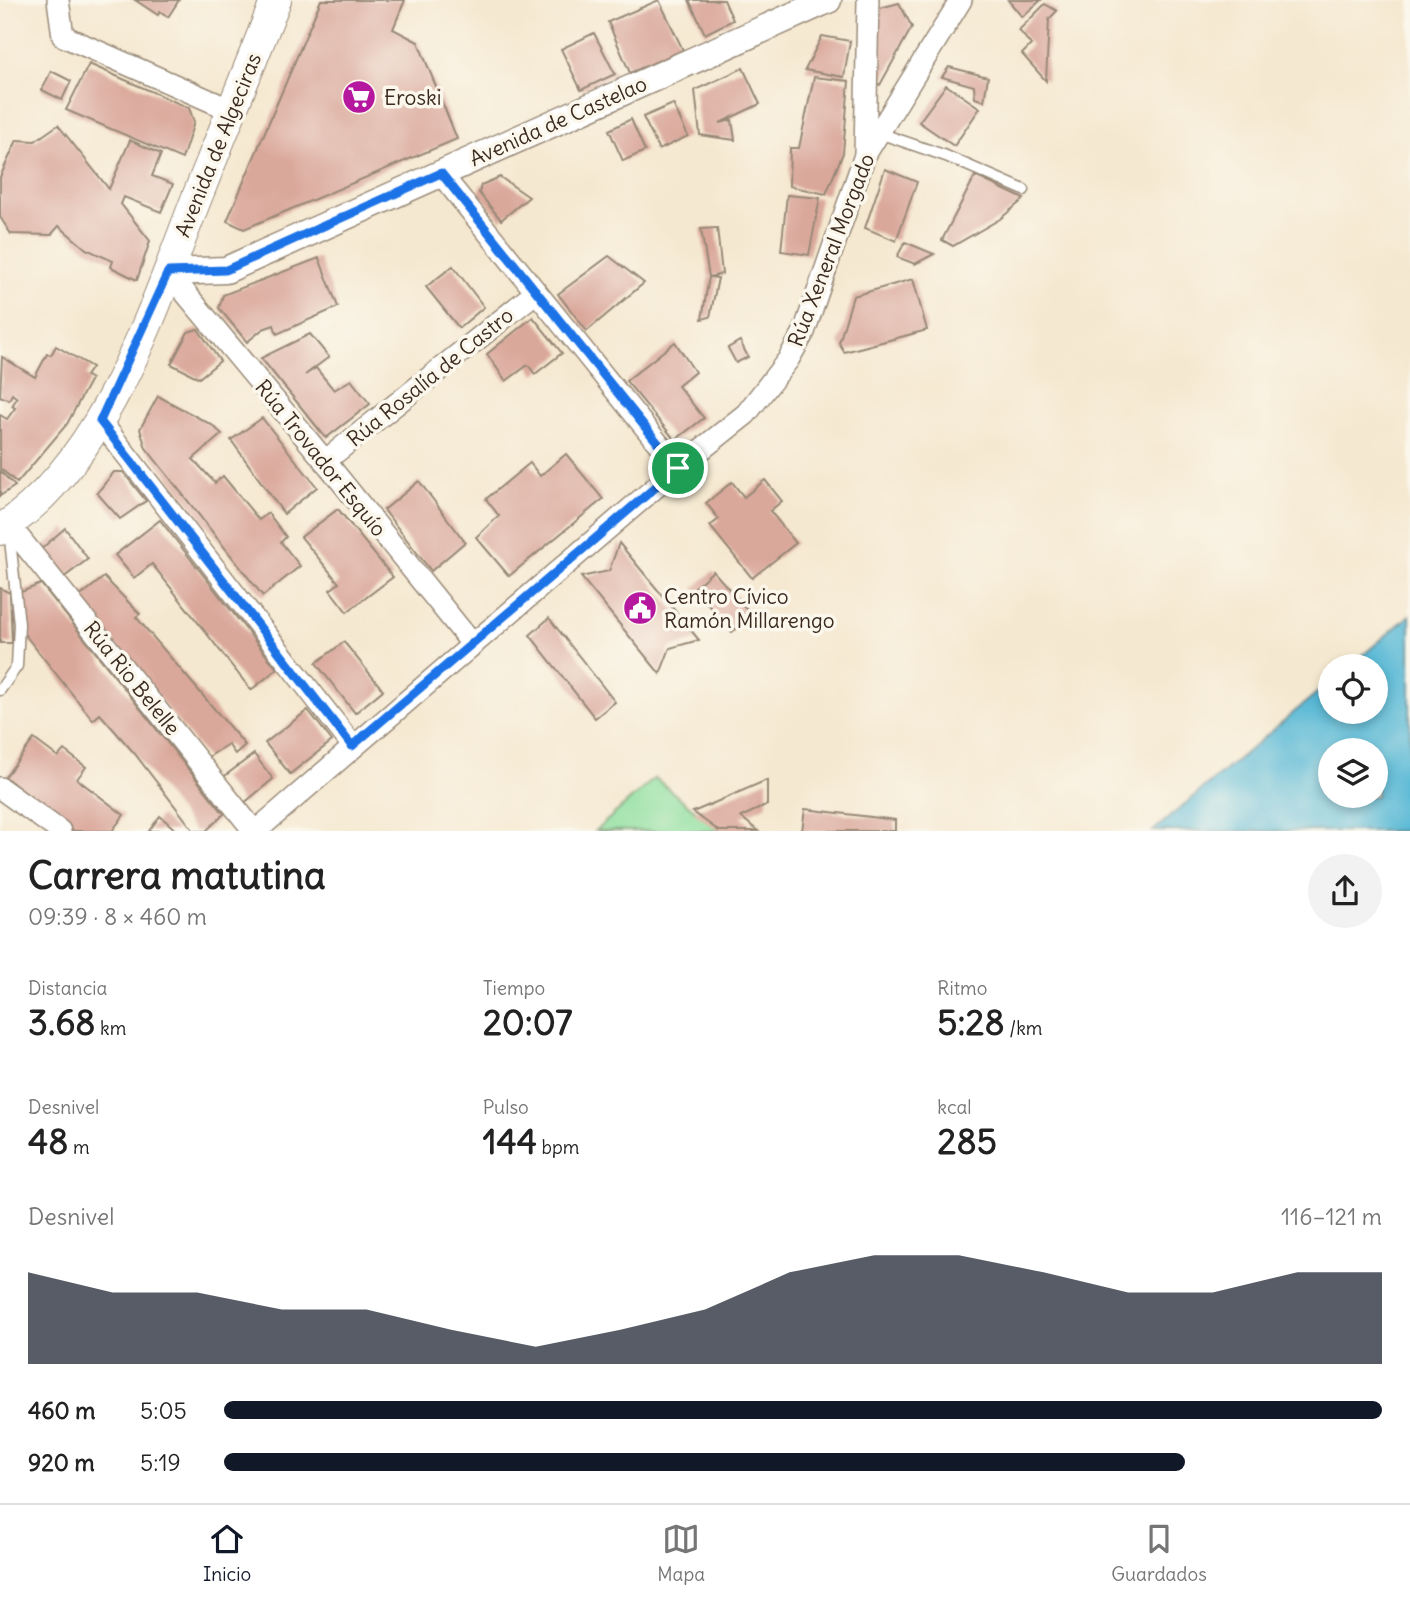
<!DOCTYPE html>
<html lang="es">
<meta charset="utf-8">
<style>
:root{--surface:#fff;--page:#f2f2f2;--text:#222;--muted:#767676;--line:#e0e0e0;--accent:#111827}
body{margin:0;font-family:Delius,sans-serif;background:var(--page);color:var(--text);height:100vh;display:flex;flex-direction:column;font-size:26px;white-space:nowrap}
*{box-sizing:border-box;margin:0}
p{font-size:23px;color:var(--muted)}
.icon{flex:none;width:38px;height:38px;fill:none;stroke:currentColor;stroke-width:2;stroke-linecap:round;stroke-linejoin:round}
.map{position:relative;height:831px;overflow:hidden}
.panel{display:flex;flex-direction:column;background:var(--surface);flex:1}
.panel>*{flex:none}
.fabs{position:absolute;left:1318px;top:654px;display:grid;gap:14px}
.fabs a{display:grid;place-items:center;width:70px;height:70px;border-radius:50%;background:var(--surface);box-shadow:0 4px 10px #0003;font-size:35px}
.pin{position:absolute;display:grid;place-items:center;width:60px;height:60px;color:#fff;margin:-30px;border:4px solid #fff;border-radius:50%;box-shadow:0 2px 7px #0007}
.round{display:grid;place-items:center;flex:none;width:74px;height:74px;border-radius:37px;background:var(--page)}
.summary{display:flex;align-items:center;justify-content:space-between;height:119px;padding:0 28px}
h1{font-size:38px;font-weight:700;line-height:52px}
.figures{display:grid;grid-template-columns:repeat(3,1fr);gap:10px;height:119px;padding:7px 28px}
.figures div{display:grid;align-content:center}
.figures b{font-size:35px;font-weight:700}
.figures small{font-size:19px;font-weight:400}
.figures p{font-size:19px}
.chart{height:196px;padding:14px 28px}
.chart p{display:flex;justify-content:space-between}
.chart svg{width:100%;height:126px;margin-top:7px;fill:var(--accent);opacity:.7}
ul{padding:0 28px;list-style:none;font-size:23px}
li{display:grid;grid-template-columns:112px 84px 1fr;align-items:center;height:52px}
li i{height:18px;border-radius:9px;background:var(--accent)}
.tabs{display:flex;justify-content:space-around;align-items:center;height:98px;border-top:2px solid var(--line);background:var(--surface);font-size:19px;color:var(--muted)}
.tabs a{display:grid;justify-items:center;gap:4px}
.tabs .active{color:var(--accent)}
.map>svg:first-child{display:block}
.green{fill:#8ddf9f;stroke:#64845e;stroke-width:2}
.water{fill:#57b8d5;stroke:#49717a;stroke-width:2;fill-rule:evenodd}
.building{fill:#daa89b}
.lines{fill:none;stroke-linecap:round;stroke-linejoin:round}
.service-casing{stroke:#988977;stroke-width:13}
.minor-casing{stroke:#988977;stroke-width:24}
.tertiary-casing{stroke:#988977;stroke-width:29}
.secondary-casing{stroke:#988977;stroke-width:32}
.service{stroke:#fff;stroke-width:10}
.minor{stroke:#fff;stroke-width:21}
.tertiary{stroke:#fff;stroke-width:26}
.secondary{stroke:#fff;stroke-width:30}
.route-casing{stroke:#fff;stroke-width:14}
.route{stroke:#1a73e8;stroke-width:9}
.labels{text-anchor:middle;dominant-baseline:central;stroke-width:7;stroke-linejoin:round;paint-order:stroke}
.poi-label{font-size:21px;fill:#3b2a1e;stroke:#fbf7ec;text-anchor:start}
.street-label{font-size:21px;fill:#3b2a1e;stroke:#fbf7ec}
</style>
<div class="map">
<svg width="1410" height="831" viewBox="0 0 1410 831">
<rect width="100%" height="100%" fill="#fbf7ec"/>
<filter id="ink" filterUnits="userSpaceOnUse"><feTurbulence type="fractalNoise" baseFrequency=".0143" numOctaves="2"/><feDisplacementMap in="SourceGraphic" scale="14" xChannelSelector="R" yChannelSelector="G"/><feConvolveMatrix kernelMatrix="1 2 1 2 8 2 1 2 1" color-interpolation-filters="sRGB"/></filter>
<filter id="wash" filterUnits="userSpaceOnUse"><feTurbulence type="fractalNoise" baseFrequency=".00686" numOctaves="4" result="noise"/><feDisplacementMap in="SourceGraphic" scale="28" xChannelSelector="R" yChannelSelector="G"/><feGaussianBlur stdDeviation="1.57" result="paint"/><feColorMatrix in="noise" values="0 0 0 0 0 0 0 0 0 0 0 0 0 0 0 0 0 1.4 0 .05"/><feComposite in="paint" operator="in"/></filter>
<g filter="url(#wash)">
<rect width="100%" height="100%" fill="#f5e8d0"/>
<polygon class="green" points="655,778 720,831 595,831"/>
<path class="water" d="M1410 615V831H1153L1330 682V712H1376V667H1349ZM1330 751H1376V796H1330Z"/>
<g id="blocks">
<g class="building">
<polygon points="135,0 179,0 168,17 160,11 158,15"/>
<polygon points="321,0 405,0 393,29 418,42 457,139 244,229 227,221"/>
<polygon points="659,0 683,50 630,73 608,22"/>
<polygon points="689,0 724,0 733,20 705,34"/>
<polygon points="1008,0 1041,0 1022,17"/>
<polygon points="899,3 912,27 880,85 876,83 876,9"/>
<polygon points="1045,4 1057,11 1049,19 1046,81 1022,54 1031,45 1019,30"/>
<polygon points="594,33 615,74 581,90 561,49"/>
<polygon points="822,36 850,41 844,77 805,70"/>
<polygon points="89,64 189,108 194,122 182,159 66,110"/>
<polygon points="949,67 988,77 984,101 975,98 974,86 942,77"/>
<polygon points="743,68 760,104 720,123 732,120 735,140 700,135 695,90"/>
<polygon points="51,71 71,81 62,100 42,90"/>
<polygon points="814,77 849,81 843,153 826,194 789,186 790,148 799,148"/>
<polygon points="946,85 980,108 954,146 919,122"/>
<polygon points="673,104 688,136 659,150 643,117"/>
<polygon points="631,119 645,151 623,161 609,130"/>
<polygon points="58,125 109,189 130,140 161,154 152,176 173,184 161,212 124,197 121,204 150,241 137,280 111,267 113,261 86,249 59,226 51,235 11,234 0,217 0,177 17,140 35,141"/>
<polygon points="885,169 917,182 896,241 865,228"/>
<polygon points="975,176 1024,199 1000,219 953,246 942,240"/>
<polygon points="500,177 529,197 501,220 479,193 481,185"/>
<polygon points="787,195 820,198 809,255 781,251"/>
<polygon points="717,228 722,274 709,277 718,278 710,317 702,319 709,277 701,229"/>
<polygon points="905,242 934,254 915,264 897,257"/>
<polygon points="609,256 644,283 587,331 558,294"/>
<polygon points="319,258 338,307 277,334 274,325 263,329 247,342 219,308 223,295"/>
<polygon points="453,266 484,307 459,328 426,287"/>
<polygon points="913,279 927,330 844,352 839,343 853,296"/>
<polygon points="533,317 562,353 535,374 528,365 506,381 487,354"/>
<polygon points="198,329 220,361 199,378 171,364 188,332"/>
<polygon points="310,334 329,357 305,375 316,368 334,390 351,380 370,404 326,438 261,358"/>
<polygon points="740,341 748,357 736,363 728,348"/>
<polygon points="675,342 695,372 678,386 704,418 675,440 626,381"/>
<polygon points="56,346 92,367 86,376 91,379 67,424 17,483 0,468 0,415 7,419 15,408 12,406 17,398 12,394 9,400 0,396 2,357 35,377 47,354 51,355"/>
<polygon points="158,396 212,425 222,434 193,459 215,483 223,476 259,520 268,513 286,537 281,542 300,566 263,596 146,448 140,429"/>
<polygon points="262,418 317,487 284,514 231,440"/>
<polygon points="566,454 603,499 509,576 476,537 499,516 486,499 530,463 540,476"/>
<polygon points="0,471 15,486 0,496"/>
<polygon points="114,472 123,472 146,501 120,519 97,493"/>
<polygon points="765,480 782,501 770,511 796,543 752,578 710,526 719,519 706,503 732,482 744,497"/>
<polygon points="419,481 465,542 431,571 384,510"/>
<polygon points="338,509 393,577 347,612 330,590 339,583 301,537"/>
<polygon points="160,520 277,669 251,690 152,564 134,578 115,555"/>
<polygon points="65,528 88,559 63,578 40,550"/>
<polygon points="619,543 699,640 670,648 660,674 581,577 609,571"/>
<polygon points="713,571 752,615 732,632 694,588"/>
<polygon points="104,577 140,614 136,617 245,745 235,754 228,744 207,758 78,598"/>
<polygon points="41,584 224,814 206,831 194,831 135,754 100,714 93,720 25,635 22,637 21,592"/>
<polygon points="0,588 10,593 12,643 0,643"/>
<polygon points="549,618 615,702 595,718 530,635"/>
<polygon points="344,642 383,690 355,713 316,663"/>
<polygon points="308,710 332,741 290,774 265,743"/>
<polygon points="34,739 58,757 64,750 86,767 77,779 124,815 112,831 74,831 5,777"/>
<polygon points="254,754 273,779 243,804 222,778"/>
<polygon points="767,780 767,805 741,817 758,831 719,831 693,812"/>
<polygon points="805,809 895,820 895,831 802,831"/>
<polygon points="160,816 177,831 149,831"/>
</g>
</g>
</g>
<g filter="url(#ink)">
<use href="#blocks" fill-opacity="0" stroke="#988977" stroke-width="2"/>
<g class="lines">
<g class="service-casing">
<g id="service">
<polyline points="879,133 946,156 1024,190"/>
<polyline points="0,690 17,666 19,624 9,530"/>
</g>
</g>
<g class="minor-casing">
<g id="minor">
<polyline points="58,0 63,36 231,110"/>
<polyline points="865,155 868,0"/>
<polyline points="441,174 678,468"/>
<polyline points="168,272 325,461 473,645"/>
<polyline points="100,421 353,746"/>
<polyline points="325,461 535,293"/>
<polyline points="9,525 254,831"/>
<polyline points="0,788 60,831"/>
<polyline points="256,831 678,468 746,414 788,360 804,332 865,155 961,0"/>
</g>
</g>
<g class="tertiary-casing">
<polyline id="tertiary" points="168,272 226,270 828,0"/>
</g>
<g class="secondary-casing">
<path id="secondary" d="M0 530C105 462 153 310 197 197 223 131 250 66 276 0"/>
</g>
<use href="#service" class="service"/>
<use href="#minor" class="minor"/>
<use href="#tertiary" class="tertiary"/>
<use href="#secondary" class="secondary"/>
</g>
</g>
<g class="lines" filter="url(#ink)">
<g class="route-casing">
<polygon id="route" points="441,173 678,468 352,746 100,421 168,272 226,270"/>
</g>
<use href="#route" class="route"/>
</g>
<defs>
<g id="supermarket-disc" transform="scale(1.75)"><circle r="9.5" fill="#b5179e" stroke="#fbf7ec"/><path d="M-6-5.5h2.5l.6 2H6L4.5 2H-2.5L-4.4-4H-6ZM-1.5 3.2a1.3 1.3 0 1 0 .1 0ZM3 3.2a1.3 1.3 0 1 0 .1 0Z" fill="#fff"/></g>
<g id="civic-disc" transform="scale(1.75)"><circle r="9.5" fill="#b5179e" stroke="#fbf7ec"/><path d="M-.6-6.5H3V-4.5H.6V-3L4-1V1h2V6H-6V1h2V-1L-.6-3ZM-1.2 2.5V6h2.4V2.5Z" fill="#fff"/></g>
</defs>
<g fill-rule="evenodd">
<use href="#supermarket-disc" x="359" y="97"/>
<use href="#civic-disc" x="640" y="608"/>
</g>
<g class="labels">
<g class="poi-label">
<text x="384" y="97">Eroski</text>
<text x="664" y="596">Centro Cívico<tspan x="664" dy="24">Ramón Millarengo</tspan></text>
</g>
<g class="street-label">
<text transform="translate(558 121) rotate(-24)">Avenida de Castelao</text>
<text transform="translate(218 145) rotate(-68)">Avenida de Algeciras</text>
<text transform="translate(831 250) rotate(-69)">Rúa Xeneral Morgado</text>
<text transform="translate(430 377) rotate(-39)">Rúa Rosalía de Castro</text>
<text transform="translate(321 458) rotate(51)">Rúa Trovador Esquío</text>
<text transform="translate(132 678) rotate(51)">Rúa Rio Belelle</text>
</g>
</g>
</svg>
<div class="fabs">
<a><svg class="icon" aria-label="locate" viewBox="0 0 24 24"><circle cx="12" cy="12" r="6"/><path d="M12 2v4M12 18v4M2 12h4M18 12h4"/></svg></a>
<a><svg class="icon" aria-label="layers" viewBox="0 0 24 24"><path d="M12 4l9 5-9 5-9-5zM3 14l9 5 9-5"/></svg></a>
</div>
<div class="pin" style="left:678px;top:468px;background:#1e9e55"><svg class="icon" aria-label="arrive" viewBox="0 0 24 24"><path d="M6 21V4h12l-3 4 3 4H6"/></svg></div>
</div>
<section class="panel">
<div class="summary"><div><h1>Carrera matutina</h1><p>09:39 · 8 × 460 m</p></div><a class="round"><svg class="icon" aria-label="share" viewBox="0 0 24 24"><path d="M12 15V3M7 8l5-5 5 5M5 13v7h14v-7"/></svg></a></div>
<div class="figures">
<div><p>Distancia</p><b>3.68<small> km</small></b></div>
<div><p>Tiempo</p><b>20:07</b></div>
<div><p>Ritmo</p><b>5:28<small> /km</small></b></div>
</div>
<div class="figures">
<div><p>Desnivel</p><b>48<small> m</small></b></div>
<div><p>Pulso</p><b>144<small> bpm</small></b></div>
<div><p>kcal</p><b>285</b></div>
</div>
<div class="chart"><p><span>Desnivel</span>116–121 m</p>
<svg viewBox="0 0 160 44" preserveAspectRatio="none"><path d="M0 44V12L10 19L20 19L30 25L40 25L50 32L60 38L70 32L80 25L90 12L100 6L110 6L120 12L130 19L140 19L150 12L160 12V44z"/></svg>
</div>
<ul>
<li><b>460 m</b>5:05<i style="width:100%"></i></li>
<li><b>920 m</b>5:19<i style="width:83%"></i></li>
</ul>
</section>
<nav class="tabs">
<a class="active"><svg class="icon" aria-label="home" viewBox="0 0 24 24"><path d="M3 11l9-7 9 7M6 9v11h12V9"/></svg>Inicio</a>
<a><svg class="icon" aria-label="map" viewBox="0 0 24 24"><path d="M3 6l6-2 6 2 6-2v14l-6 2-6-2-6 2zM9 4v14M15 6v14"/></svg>Mapa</a>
<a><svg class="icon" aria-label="saved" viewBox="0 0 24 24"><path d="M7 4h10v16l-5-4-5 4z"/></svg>Guardados</a>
</nav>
